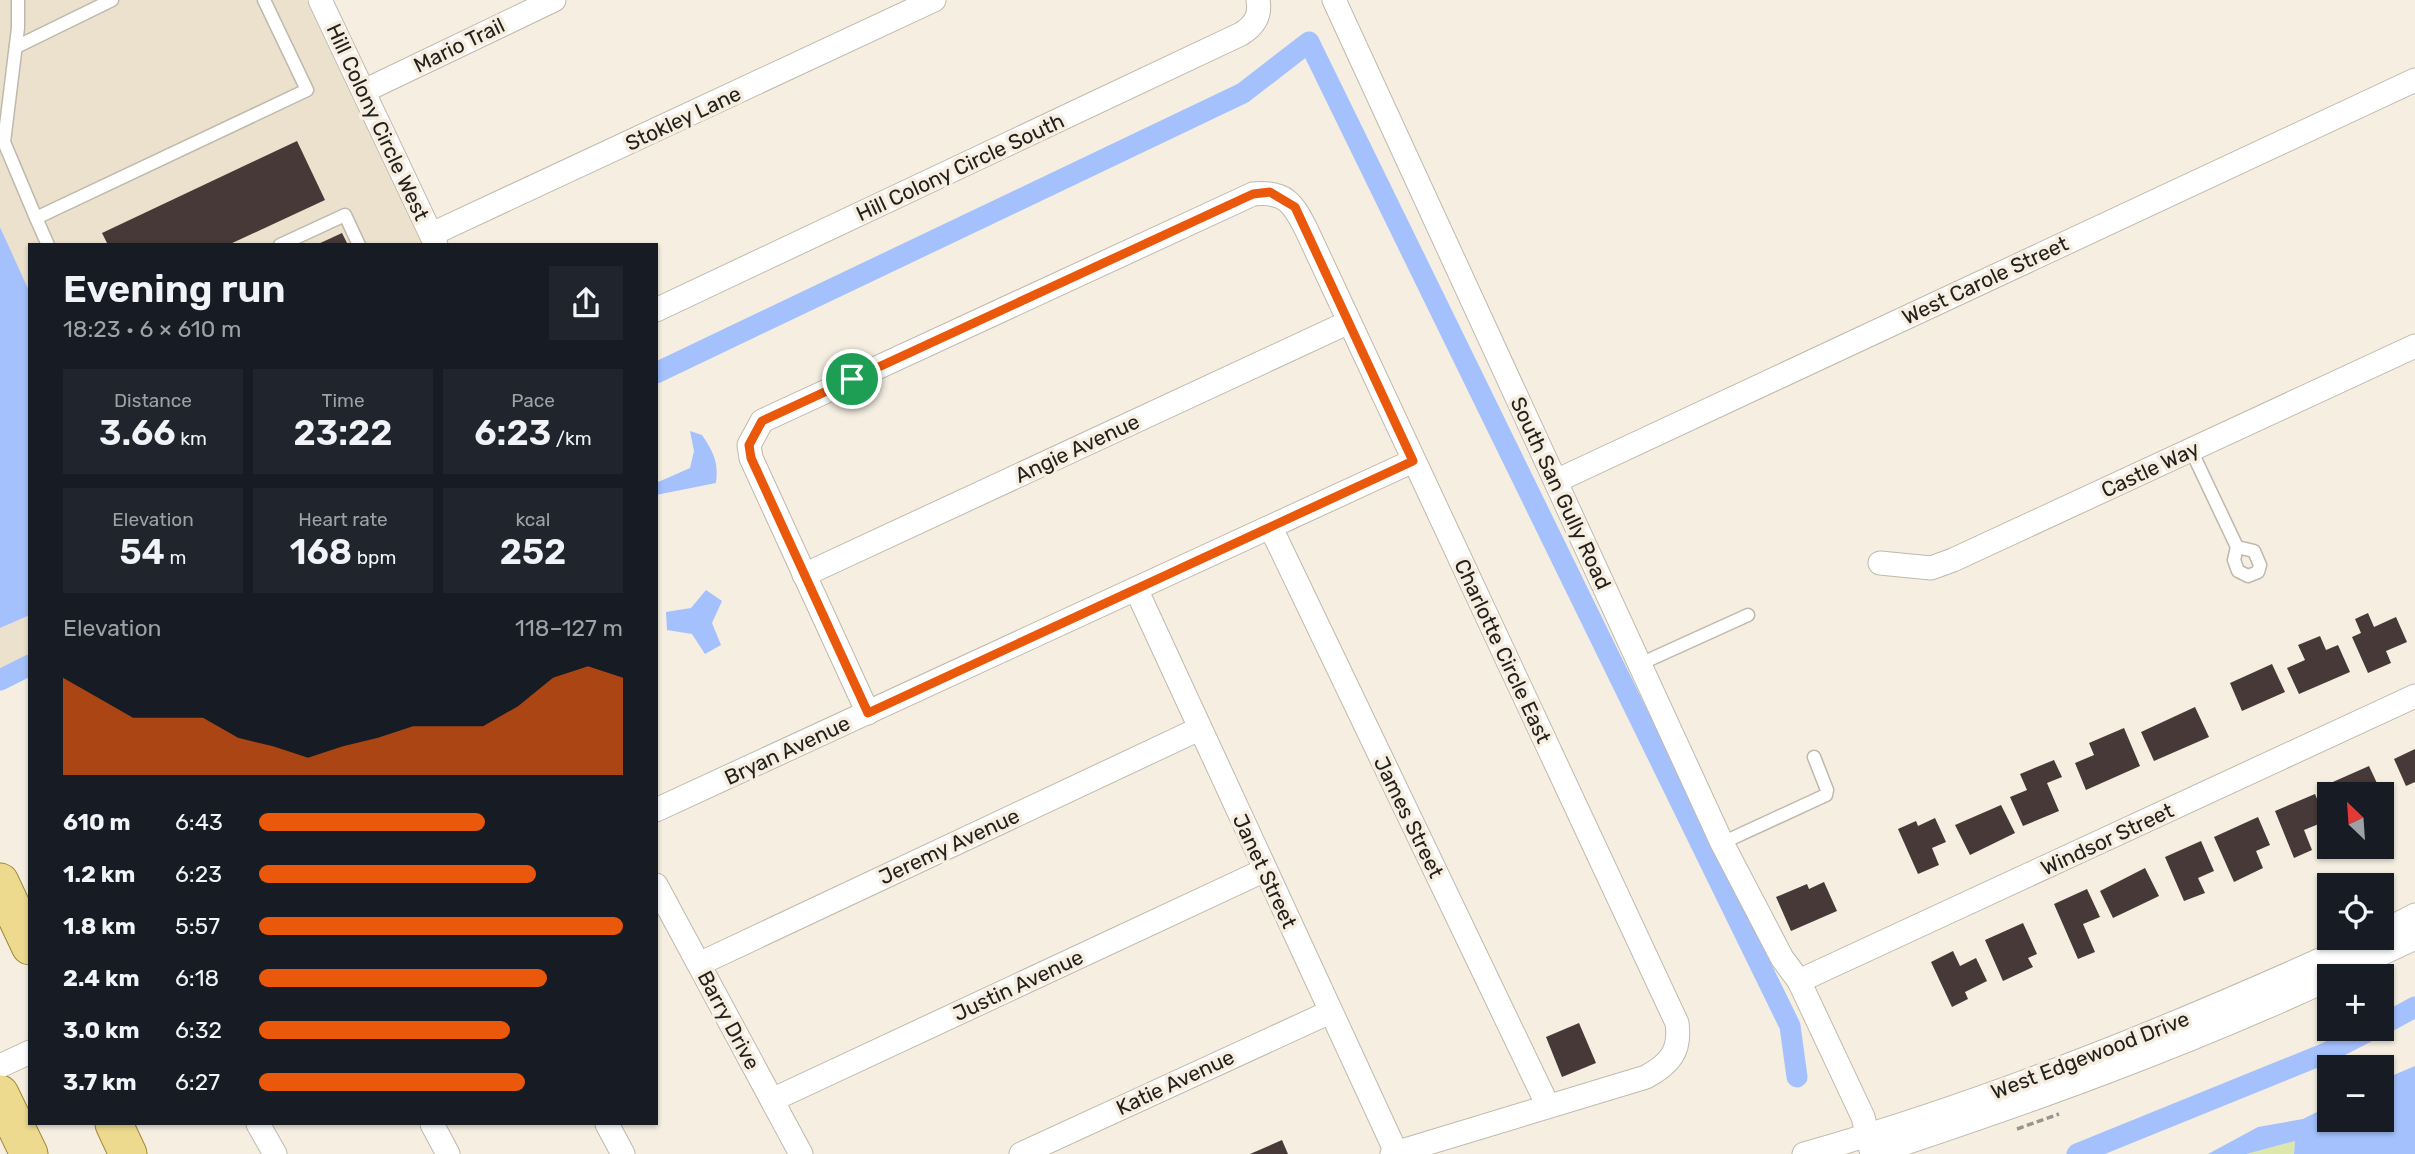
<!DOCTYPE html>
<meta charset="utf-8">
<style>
:root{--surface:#171b24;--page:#20242c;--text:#f1f3f6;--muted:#9ea1a6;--accent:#ea580c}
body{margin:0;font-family:Rubik,sans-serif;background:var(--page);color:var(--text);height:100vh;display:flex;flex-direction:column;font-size:26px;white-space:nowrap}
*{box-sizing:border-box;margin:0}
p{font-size:23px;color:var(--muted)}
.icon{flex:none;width:38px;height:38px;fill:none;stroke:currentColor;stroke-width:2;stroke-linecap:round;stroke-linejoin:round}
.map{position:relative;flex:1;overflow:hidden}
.drawer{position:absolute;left:28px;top:243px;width:630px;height:882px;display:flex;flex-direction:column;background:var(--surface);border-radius:0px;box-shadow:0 2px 5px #0004}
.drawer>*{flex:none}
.needle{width:46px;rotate:335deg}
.controls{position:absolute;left:2317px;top:782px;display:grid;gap:14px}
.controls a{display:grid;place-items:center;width:77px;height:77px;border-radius:0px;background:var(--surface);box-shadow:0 2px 5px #0004;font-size:35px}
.pin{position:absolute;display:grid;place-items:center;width:60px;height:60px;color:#fff;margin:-30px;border:4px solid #fff;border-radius:50%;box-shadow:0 2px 7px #0007}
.round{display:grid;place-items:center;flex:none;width:74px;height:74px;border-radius:0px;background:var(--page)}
.head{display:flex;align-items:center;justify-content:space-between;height:119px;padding:0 35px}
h1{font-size:38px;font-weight:600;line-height:52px}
.stats{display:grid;grid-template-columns:repeat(3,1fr);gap:10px;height:119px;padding:7px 35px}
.stats div{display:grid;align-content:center;border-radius:0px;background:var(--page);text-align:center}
.stats b{font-size:35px;font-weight:600}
.stats small{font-size:19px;font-weight:400}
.stats p{font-size:19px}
.chart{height:196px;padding:14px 35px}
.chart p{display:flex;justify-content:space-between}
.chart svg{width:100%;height:126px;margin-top:7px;fill:var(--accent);opacity:.7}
ul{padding:0 35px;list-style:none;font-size:23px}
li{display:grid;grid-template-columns:112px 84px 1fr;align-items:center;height:52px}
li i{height:18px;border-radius:9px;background:var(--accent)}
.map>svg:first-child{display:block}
.built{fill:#ebe1cd}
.green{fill:#dde7ac}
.water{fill:#a4c1fd}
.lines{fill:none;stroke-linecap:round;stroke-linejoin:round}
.canal{stroke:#a4c1fd;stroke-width:21}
.building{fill:#463937}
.lane-casing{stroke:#bfb9ad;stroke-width:15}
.street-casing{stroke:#bfb9ad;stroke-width:25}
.primary-casing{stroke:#9e8a37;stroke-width:39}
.path{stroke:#9b968d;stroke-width:3.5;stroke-dasharray:7 3.5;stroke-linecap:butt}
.lane{stroke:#fff;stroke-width:12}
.street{stroke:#fff;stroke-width:23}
.primary{stroke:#edda8f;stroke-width:37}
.route-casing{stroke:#fff;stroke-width:14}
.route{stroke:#ea580c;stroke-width:9}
.labels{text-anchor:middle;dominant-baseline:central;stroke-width:7;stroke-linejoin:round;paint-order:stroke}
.street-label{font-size:21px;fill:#23211c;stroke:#f5eee1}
</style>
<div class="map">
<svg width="2415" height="1154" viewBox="0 0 2415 1154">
<rect width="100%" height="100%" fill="#f5eee1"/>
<g class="built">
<polygon points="0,0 306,0 423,245 30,245 30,293 0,227"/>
<polygon points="30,615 30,671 0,685 0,628"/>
</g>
<polygon class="green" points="2295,1141 2294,1154 2246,1154 2250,1152"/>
<g class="water">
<polygon points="0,227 30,293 30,615 0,628"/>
<path d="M690 431 702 435C713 451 719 463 716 483L656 495V483L690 468 694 451Z"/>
<polygon points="706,590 722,601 712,623 721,645 705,654 692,634 667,630 666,612 691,608"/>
<polygon points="2415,1066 2415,1154 2294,1154 2295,1141 2246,1154 2208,1154 2258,1127 2303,1119 2329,1106 2329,1120 2382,1120 2382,1080"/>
</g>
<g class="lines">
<g class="canal">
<polyline points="656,373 1243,93 1309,42 1790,1026 1797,1077"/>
<polyline points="0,680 30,665"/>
<polyline points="2382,1025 2415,1007"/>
<polyline points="2077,1154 2326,1053 2373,1029"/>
</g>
</g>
<g class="building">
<polygon points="297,141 325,200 228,245 108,245 102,233"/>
<polygon points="342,233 348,245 316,245"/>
<polygon points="2368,613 2374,627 2396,617 2407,642 2386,651 2391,663 2368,673 2352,637 2361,633 2355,619"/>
<polygon points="2320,636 2326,650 2338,645 2350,672 2299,694 2287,668 2305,660 2298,645"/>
<polygon points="2272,664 2285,692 2242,711 2230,683"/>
<polygon points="2195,707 2209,737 2154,761 2141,732"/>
<polygon points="2124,728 2140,766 2086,790 2075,763 2094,755 2089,743"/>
<polygon points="2415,749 2415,782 2406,786 2394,759"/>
<polygon points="2054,760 2062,777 2047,783 2059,811 2023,826 2010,797 2027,790 2020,774"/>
<polygon points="2369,766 2382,794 2330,794 2326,785"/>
<polygon points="2315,794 2326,821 2304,830 2312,850 2294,858 2275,811"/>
<polygon points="2001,805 2015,833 1970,855 1955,825"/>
<polygon points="2258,817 2270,845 2256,851 2263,868 2234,882 2214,837"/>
<polygon points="1935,818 1946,842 1932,848 1939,865 1918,874 1898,829 1916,821 1918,826"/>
<polygon points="2201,841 2214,871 2198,878 2205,893 2184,901 2165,857"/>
<polygon points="2145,868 2159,896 2113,918 2100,891"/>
<polygon points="1824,882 1837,911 1791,931 1776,897 1807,884 1809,889"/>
<polygon points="2087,889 2100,917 2083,924 2095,952 2078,959 2054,904"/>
<polygon points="2023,923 2037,954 2028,958 2033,967 2003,981 1985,940"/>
<polygon points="1953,951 1960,966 1976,958 1987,981 1965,992 1968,999 1952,1007 1931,962"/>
<polygon points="1579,1023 1596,1063 1562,1077 1546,1037"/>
<polygon points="1282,1140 1288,1154 1250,1154"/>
</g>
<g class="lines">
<g class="lane-casing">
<g id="lane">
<polyline points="18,0 18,28 4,142 36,218 307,90 264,0"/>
<polyline points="16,47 112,0"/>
<polyline points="36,218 48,245"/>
<polyline points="280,245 345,215 359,245"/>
<polyline points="2191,450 2237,547 2234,560 2238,571 2248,576 2258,572 2260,565 2254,551 2237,547"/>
<polyline points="1640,664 1748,615"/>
<polyline points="1722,843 1826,795 1827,790 1814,757"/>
</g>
</g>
<g class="street-casing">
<g id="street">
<polyline points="320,0 436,245"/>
<path d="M1334 0 1722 843 1782 958 1799 981 1863 1117 1872 1154C2027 1103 2180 1048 2329 979"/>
<polyline points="364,91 554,0"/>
<polyline points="432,234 934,0"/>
<path d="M656 310 1241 34C1254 26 1261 16 1258 0"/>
<polyline points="1556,481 2415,80"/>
<polyline points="1271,528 1548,1106"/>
<polyline points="1880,563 1931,568 1953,560 2415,346"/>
<polyline points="804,575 1349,322"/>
<polyline points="1136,589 1396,1152"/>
<path d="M868 713 751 458 749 445 762 421 1253 194C1286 191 1293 203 1307 231L1677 1023C1681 1051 1670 1064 1646 1077L1392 1154"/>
<polyline points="656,810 1413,461"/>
<polyline points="656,885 801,1154"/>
<polyline points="2382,932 2415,915"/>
<polyline points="699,964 1199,729"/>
<polyline points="2334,976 2415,938"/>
<polyline points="1799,981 2415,696"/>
<polyline points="0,1066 30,1052"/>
<polyline points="772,1100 1265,870"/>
<polyline points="258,1124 275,1154"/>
<polyline points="432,1124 448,1154"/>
<polyline points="607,1124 623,1154"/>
<polyline points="1021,1154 1330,1012"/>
<path d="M1804 1154C1999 1099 2186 1021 2369 938"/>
</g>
</g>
<g class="primary-casing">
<g id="primary">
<polyline points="0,882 30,946"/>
<polyline points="0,1094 29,1154"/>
<polyline points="114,1124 128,1154"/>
</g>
</g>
<polyline class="path" points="2017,1129 2059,1114"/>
<use href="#lane" class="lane"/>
<use href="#street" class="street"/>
<use href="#primary" class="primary"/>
</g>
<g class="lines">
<g class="route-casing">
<polygon id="route" points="1270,192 1295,207 1413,461 868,713 751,458 749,445 762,421 1253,194"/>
</g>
<use href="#route" class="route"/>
</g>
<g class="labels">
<g class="street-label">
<text transform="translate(459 45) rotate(-26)">Mario Trail</text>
<text transform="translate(683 118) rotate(-25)">Stokley Lane</text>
<text transform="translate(378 122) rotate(65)">Hill Colony Circle West</text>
<text transform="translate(960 167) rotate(-25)">Hill Colony Circle South</text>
<text transform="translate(1985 280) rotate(-25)">West Carole Street</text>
<text transform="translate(1077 448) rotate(-25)">Angie Avenue</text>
<text transform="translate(2150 469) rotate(-25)">Castle Way</text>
<text transform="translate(1561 493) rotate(65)">South San Gully Road</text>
<text transform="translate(1503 651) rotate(65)">Charlotte Circle East</text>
<text transform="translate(787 750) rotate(-25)">Bryan Avenue</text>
<text transform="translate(1409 817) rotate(64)">James Street</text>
<text transform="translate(2107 839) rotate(-25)">Windsor Street</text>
<text transform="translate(949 846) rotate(-25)">Jeremy Avenue</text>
<text transform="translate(1265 871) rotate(65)">Janet Street</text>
<text transform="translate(1018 985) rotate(-25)">Justin Avenue</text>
<text transform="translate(729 1020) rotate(62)">Barry Drive</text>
<text transform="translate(2090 1055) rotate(-21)">West Edgewood Drive</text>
<text transform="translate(1175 1082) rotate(-25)">Katie Avenue</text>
</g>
</g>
</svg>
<div class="controls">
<a><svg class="needle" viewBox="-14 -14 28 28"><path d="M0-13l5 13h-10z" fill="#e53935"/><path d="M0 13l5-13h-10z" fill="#9ea1a6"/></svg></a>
<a><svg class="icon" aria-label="locate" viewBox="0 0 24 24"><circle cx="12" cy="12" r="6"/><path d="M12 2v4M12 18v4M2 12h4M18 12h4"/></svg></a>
<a>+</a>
<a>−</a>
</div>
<div class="pin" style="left:852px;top:379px;background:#1e9e55"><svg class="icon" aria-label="arrive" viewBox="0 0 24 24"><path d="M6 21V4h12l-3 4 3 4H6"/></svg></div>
<section class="drawer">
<div class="head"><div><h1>Evening run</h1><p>18:23 · 6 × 610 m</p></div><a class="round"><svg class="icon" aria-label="share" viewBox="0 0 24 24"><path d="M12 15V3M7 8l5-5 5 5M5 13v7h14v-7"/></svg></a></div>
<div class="stats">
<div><p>Distance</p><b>3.66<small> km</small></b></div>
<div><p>Time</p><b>23:22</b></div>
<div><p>Pace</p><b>6:23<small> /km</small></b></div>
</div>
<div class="stats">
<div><p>Elevation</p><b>54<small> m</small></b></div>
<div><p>Heart rate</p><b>168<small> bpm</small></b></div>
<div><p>kcal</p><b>252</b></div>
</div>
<div class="chart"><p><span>Elevation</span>118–127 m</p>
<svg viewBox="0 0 160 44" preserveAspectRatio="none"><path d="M0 44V10L10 17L20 24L30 24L40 24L50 31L60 34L70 38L80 34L90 31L100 27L110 27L120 27L130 20L140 10L150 6L160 10V44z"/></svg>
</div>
<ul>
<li><b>610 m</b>6:43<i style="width:62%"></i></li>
<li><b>1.2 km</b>6:23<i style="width:76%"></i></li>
<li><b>1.8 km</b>5:57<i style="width:100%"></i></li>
<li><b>2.4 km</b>6:18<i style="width:79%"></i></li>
<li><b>3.0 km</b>6:32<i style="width:69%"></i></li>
<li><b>3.7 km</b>6:27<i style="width:73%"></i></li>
</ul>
</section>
</div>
